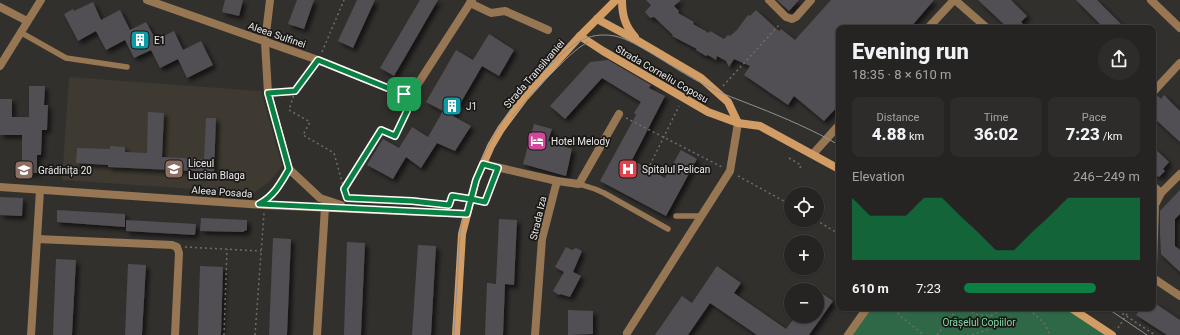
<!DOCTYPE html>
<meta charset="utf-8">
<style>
:root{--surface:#262422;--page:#2e2c2a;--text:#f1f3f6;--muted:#a4a4a5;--line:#424140;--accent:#0b8043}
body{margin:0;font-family:Roboto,sans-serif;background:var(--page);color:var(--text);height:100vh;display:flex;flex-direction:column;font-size:15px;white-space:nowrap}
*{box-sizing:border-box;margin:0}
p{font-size:13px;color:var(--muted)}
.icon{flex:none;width:22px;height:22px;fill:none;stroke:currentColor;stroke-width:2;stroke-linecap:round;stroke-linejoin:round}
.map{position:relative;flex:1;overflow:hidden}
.details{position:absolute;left:836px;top:25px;width:320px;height:286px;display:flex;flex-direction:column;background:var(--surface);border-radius:8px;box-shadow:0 1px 3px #0004,0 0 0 1px var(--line)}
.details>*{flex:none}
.tools{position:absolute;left:784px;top:187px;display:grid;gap:8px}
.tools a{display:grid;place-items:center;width:40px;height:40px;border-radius:50%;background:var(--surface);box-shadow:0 1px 3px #0004,0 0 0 1px var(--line);font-size:20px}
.pin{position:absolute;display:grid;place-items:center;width:34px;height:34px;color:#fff;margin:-17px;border-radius:8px;box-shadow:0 2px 6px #0006}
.round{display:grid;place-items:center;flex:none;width:42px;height:42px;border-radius:21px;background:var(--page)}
.headline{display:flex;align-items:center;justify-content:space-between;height:68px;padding:0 16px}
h1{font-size:22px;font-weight:800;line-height:30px}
.figures{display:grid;grid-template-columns:repeat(3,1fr);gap:6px;height:68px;padding:4px 16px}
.figures div{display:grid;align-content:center;border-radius:8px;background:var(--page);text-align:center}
.figures b{font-size:17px;font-weight:800}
.figures small{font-size:11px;font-weight:400}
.figures p{font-size:11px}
.chart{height:112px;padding:8px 16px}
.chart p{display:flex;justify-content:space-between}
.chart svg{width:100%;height:72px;margin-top:4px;fill:var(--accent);opacity:.7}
ul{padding:0 16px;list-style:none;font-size:13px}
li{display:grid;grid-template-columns:64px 48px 1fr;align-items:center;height:30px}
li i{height:10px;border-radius:5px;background:var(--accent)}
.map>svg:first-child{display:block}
.built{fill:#3e3a31}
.green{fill:#2f6847}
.building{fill:#515053;filter:url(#shadow)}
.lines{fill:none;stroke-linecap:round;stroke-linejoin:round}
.path{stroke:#6f6d6b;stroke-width:1.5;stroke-dasharray:2 3;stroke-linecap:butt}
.service{stroke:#977654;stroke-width:5.5}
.minor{stroke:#977654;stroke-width:8}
.secondary{stroke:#d29c65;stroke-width:8}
.tram{stroke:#92918f;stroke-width:1}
.route-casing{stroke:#fff;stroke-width:8}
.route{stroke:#0b8043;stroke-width:5}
.labels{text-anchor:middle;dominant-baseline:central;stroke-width:3.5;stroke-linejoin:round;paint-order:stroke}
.street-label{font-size:10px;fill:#ebeae8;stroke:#191817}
.poi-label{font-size:10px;fill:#ebeae8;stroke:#191817;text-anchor:start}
.park-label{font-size:10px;fill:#83d8a4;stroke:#191817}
</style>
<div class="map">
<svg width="1180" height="335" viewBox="0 0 1180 335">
<defs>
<filter id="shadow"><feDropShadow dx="3.5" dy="3.5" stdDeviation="2" flood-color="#0009"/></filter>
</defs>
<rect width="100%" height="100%" fill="#32302d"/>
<polygon class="built" points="69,77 261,91 282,166 270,181 254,193 62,180"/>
<polygon class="green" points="869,308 1066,308 1108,335 850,335"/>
<g class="building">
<polygon points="225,0 243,0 239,16 222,12"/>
<polygon points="297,0 314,0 304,29 288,24"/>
<polygon points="357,0 375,0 353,48 338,41"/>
<polygon points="420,0 438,0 394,76 380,68"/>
<polygon points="646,0 681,0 674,6 679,11 678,13 694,22 693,24 709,33 710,31 724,39 728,35 730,36 737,30 748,15 750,16 756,10 779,31 781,29 795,40 831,0 934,0 910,28 839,28 839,105 824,121 794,96 788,105 744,75 750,66 734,59 729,67 726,61 717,56 716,60 708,55 706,56 696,50 697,49 672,36 673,35 654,17 650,18 645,12 651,5"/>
<polygon points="777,0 799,0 789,11"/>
<polygon points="978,0 1011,0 1027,16 1021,22 1024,25 1020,28 1008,28"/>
<polygon points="1076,0 1097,0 1125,28 1104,28"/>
<polygon points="93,2 101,20 120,10 130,30 146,22 156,40 174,31 183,50 201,41 213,65 187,78 178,59 160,68 151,50 134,58 125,40 106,50 96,31 78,41 64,14 73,9 74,11"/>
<polygon points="489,34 514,50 499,76 482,66 453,116 471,126 455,151 437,143 421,168 406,157 393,179 367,165 383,139 399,148 412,127 428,137 443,111 426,102 456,50 473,60"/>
<polygon points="608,60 651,85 649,88 665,96 632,160 665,178 681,150 697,159 666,216 600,181 636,115 634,113 641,102 602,78 565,119 550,106 590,62"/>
<polygon points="29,86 45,86 44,105 48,105 47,130 42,130 41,155 37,155 37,173 22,173 22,135 0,135 0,99 12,99 12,117 29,117"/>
<polygon points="1164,95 1180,111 1180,142 1153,117 1153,101 1158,96 1161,99"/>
<polygon points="148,112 164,113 162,157 204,159 206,118 216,118 214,172 108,167 108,165 76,163 77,148 110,149 110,146 125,147 125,152 147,153"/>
<polygon points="534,124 552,129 548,141 572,149 566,176 523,164"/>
<polygon points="1153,147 1169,162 1163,169 1165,171 1159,177 1153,173"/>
<polygon points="1180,190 1180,214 1175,219 1175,246 1180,250 1180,272 1161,254 1160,233 1160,211"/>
<polygon points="0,197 23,198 22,216 0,215"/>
<polygon points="57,210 125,214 125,227 57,222"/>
<polygon points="201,218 247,220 247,230 244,231 244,232 200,231"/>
<polygon points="499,219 517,220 514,285 505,284 503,335 485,335 487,283 496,284"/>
<polygon points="126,220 196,224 195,235 126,231"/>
<polygon points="273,238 291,239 287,335 269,335"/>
<polygon points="347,242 365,243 361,335 344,335"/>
<polygon points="418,245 436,246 431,335 412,335"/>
<polygon points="566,247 572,250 576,248 582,251 573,272 581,276 570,297 560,294 559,295 553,291 564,272 555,267"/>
<polygon points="56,259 76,260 72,335 53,335"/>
<polygon points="128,264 146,265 142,335 125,335"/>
<polygon points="200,266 223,267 221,335 198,335"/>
<polygon points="717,266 741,283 734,293 786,329 796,316 817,316 817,290 833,301 809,335 757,335 710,303 688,335 655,335 682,296 692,303"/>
<polygon points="1153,302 1180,320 1180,335 1167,335 1136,315 1141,308 1153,308"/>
<polygon points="568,310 593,311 593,334 568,335"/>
</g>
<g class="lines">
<g class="path">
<polyline points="322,52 344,0"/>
<polyline points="723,86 780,24"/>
<polyline points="295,91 289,110 310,122 303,135 334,153 344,189 381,130 395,136 407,111 406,103"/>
<polyline points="277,93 295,91 313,67"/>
<polyline points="626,118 722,167"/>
<polyline points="789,158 801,165 800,168"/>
<polyline points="650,165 679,106"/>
<polyline points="738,176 791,205"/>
<polyline points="344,189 347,199 425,202"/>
<polyline points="480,201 485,202 495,175"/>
<polyline points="449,205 452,196 462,198"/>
<polyline points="816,220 839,234"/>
<polyline points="185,247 261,251"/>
<polyline points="896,308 899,315 924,335"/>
<polyline points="969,308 974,314 990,316 1007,308 1029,309 1045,324 1050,335"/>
<polyline points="1114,308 1155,335"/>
<polyline points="1118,328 1131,308"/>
<polyline points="224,335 227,249"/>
<polyline points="255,335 264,213"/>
<polyline points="937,335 958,308"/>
<polyline points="972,335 989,329 990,316"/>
</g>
<g class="service">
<polyline points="20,32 66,58 127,67"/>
<polyline points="579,184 595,189 604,193 668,229"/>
<polyline points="676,216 701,216"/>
</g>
<g class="minor">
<polyline points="147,0 318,60 400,93 408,94 414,90 472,0"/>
<polyline points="270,0 265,42 268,93 289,169 320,198 341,205"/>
<polyline points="769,0 786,17 792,19 796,17 811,0"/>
<polyline points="955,0 987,28"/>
<polyline points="1151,0 1180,28"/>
<polyline points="470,3 491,13 505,11 548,30"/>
<polyline points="0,7 27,21"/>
<polyline points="928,28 954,0"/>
<polyline points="0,66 41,0"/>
<polyline points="1153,92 1180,63"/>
<polyline points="813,154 839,125"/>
<polyline points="483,164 557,181 542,239 535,335"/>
<polyline points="557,181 579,184 619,114"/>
<polyline points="1153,186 1161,193"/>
<polyline points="0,187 265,205 467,214"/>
<path d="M259 204C274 196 281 183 289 169"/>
<polyline points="37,239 172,245 177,247 179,253 175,335"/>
<polyline points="1153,266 1155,205 1161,193 1180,174"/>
<polyline points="1153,278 1180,296"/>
<polyline points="627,333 730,171 738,123"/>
<polyline points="31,335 40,190"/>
<polyline points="317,335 325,207"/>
<polyline points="848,335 867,308"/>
</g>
<g class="secondary">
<path d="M622 0C622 15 625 26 635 37"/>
<polyline points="597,19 638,41 701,78 728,102 738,123"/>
<polyline points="580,36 603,51 708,112 738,123 760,126 839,169"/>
<polyline points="1071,308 1112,335"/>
<polyline points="456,335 462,234 476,180 491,146 501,129 524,98 580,36 616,0"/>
</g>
<g class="tram">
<path d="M512 117C524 101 539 86 553 72 564 61 575 49 588 42"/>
<polyline points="1107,308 1147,335"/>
<path d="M454 335C455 313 457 291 458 270 459 251 459 232 464 214 477 155 508 103 552 63 572 45 586 31 615 36 628 39 640 47 651 53 669 64 687 76 705 85 721 94 740 100 757 107 785 118 813 130 839 145"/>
</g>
</g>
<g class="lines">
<g class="route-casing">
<path id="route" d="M404 94 400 93 318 60 295 91 268 93 289 169C281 183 274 196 259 204L467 214 471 199 485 202 498 168 483 164 476 180 471 199 452 196 449 205 412 201 347 198 344 189 381 130 395 136 407 111 404 94"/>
</g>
<use href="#route" class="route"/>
</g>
<defs>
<g id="building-square" transform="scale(1)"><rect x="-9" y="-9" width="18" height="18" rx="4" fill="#0f9aa8" stroke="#191817"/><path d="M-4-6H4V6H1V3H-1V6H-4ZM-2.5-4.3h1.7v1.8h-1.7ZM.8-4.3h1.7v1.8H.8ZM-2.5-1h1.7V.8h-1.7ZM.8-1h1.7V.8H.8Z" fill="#fff"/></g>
<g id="hotel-square" transform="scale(1)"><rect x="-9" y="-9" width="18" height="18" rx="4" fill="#d1479c" stroke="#191817"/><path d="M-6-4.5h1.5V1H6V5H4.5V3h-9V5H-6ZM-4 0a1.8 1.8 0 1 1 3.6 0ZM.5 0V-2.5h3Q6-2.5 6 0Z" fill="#fff"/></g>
<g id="school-square" transform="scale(1)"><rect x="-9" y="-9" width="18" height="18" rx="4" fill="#8d6e63" stroke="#191817"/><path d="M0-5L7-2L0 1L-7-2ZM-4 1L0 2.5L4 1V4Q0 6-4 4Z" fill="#fff"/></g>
<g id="hospital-square" transform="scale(1)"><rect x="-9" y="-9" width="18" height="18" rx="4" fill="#e0444e" stroke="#191817"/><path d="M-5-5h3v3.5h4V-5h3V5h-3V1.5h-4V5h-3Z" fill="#fff"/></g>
</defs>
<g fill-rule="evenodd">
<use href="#building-square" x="140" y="40"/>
<use href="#building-square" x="452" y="106"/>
<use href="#hotel-square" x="537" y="141"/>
<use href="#school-square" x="174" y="169"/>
<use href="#hospital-square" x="628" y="169"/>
<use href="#school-square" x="24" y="170"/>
</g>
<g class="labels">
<g class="street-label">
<text transform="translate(277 35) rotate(19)">Aleea Sulfinei</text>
<text transform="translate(534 74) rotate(-49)">Strada Transilvaniei</text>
<text transform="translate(662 74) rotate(30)">Strada Corneliu Coposu</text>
<text transform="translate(222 192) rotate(4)">Aleea Posada</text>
<text transform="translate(538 218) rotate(-77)">Strada Iza</text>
</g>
<g class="poi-label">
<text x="154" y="40">E1</text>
<text x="466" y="106">J1</text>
<text x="551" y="141">Hotel Melody</text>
<text x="188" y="163">Liceul<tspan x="188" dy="12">Lucian Blaga</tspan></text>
<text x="642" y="169">Spitalul Pelican</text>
<text x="38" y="170">Grădinița 20</text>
</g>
<g class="park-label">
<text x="979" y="322">Orășelul Copiilor</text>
</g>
</g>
</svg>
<div class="tools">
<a><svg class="icon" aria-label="locate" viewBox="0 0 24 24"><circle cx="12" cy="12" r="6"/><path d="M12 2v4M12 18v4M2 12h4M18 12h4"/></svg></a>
<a>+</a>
<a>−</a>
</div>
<div class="pin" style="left:404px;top:94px;background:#1e9e55"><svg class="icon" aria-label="arrive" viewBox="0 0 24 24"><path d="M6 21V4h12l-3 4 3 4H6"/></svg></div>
<section class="details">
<div class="headline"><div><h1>Evening run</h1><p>18:35 · 8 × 610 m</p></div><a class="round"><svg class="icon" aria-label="share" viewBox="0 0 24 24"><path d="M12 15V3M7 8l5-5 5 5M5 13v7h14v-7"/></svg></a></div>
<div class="figures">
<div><p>Distance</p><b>4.88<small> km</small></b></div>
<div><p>Time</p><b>36:02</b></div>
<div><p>Pace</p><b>7:23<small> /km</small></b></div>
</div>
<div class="chart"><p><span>Elevation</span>246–249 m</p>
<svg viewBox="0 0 160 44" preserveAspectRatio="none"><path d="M0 44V6L10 17L20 17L30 17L40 6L50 6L60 17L70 27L80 38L90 38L100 27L110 17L120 6L130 6L140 6L150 6L160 6V44z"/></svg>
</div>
<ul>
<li><b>610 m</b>7:23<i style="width:75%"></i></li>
</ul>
</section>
</div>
